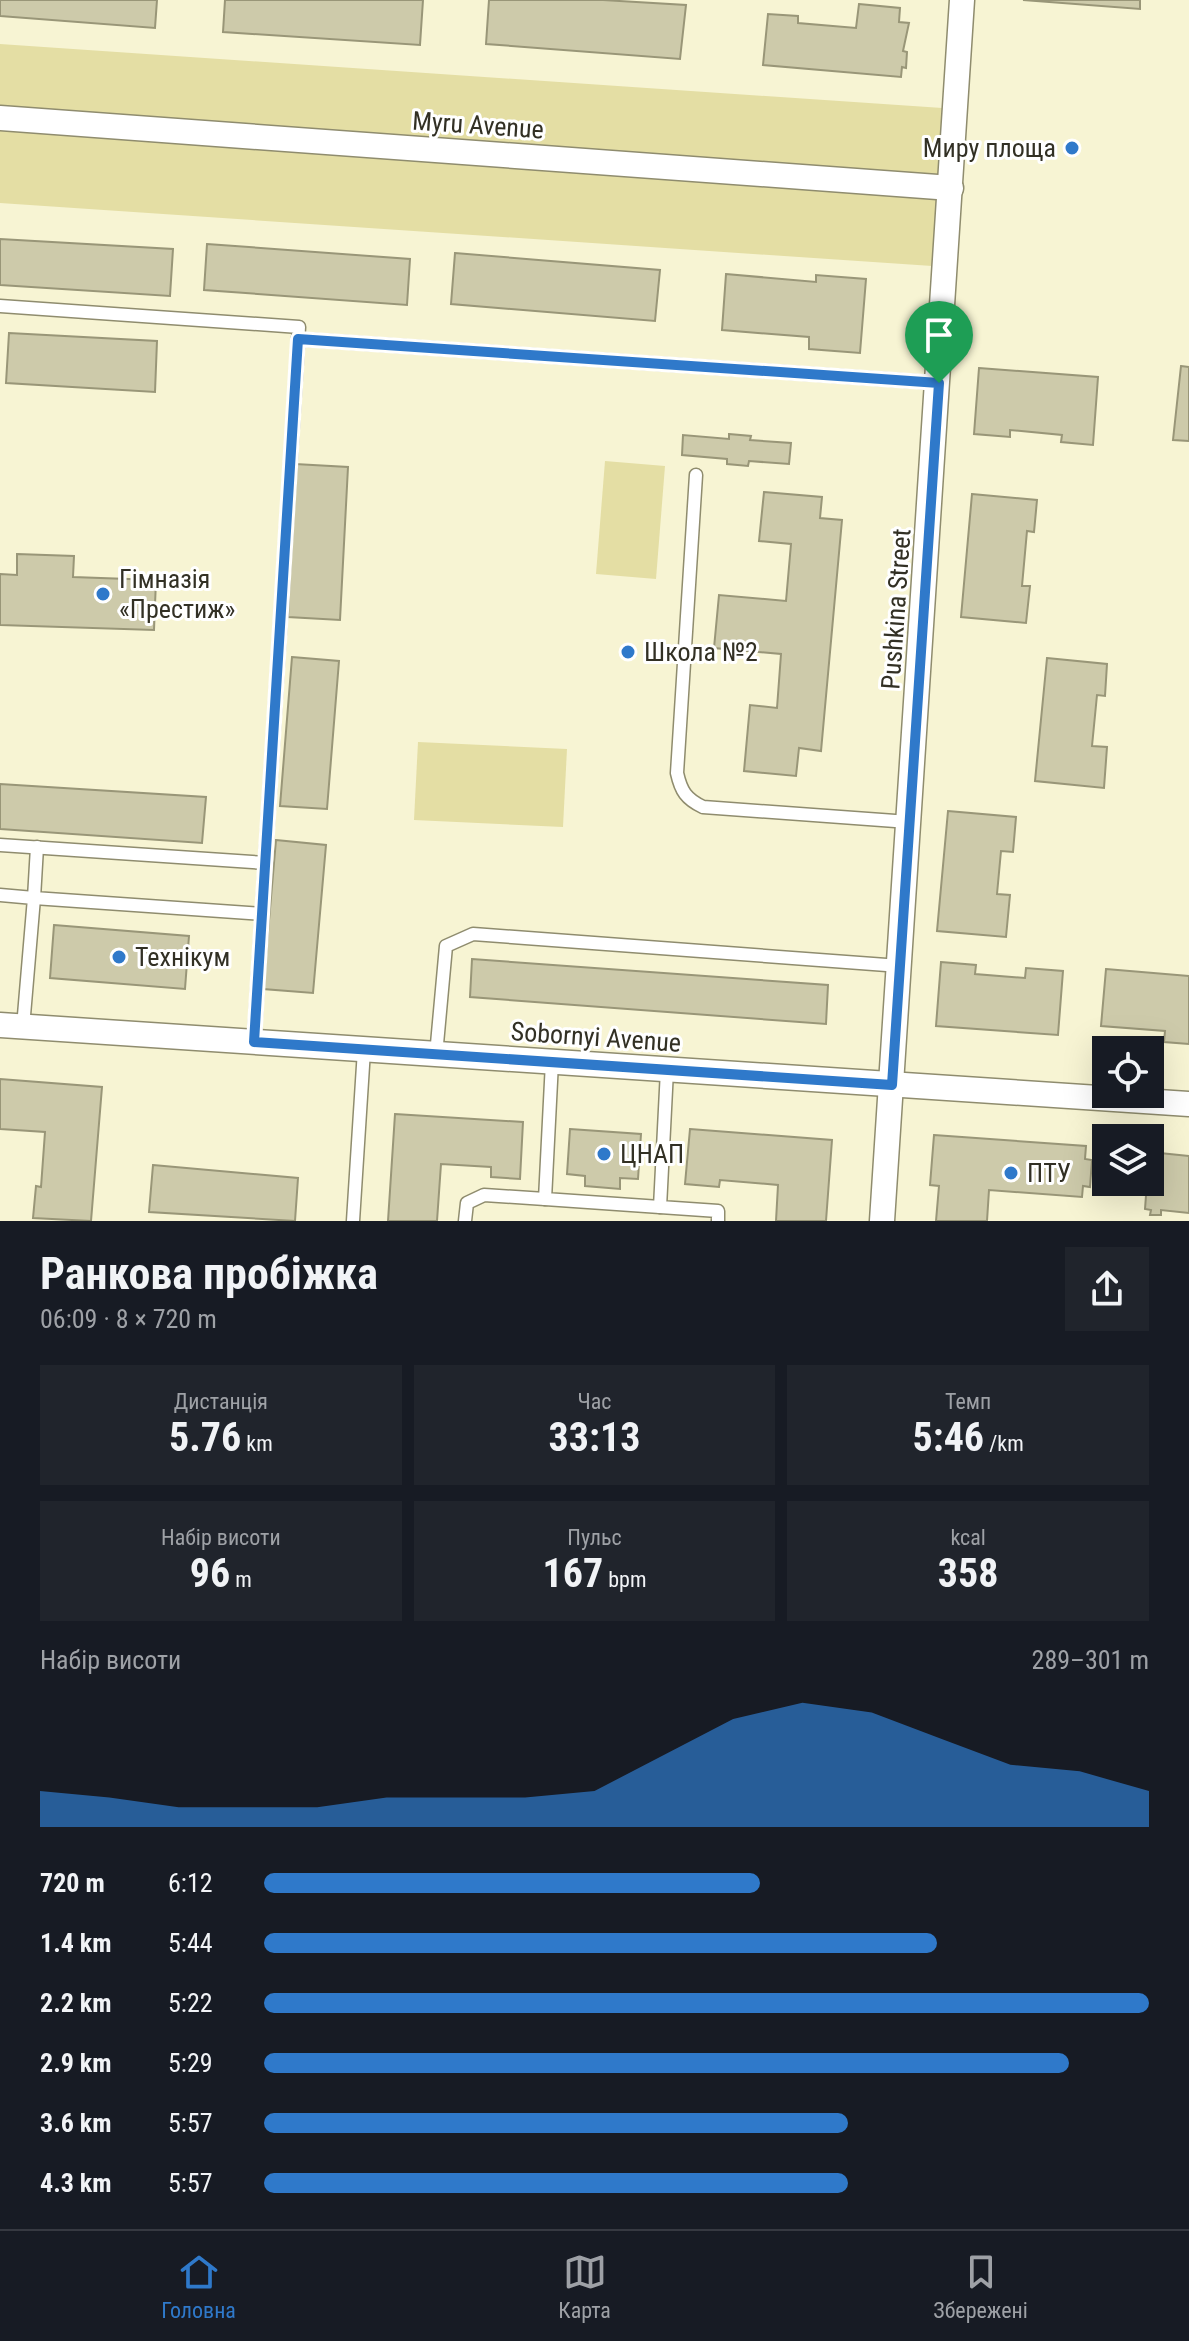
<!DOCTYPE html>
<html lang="uk">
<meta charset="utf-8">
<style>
:root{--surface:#171b24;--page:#20242c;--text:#f1f3f6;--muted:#9ea1a6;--line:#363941;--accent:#2f79ca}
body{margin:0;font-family:"Roboto Condensed",sans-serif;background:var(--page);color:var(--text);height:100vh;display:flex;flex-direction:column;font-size:30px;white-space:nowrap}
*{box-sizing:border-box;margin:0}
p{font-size:26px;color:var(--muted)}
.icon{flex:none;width:44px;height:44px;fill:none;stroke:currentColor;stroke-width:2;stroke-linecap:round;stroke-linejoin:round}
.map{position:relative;height:1221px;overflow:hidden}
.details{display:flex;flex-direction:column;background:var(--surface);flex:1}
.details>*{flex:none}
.fabs{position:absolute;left:1092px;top:1036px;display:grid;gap:16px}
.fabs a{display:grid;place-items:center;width:72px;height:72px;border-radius:0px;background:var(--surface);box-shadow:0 8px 32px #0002;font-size:40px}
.pin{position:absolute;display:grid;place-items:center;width:68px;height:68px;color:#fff;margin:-82px -34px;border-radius:50% 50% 50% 0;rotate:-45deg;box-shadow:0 0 8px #0007}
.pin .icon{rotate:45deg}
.round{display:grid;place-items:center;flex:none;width:84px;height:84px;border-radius:0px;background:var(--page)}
.overview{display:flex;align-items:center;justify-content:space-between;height:136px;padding:0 40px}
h1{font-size:44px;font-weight:700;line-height:60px}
.figures{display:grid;grid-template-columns:repeat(3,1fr);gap:12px;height:136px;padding:8px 40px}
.figures div{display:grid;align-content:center;border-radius:0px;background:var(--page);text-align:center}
.figures b{font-size:40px;font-weight:700}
.figures small{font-size:22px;font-weight:400}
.figures p{font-size:22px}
.chart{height:224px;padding:16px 40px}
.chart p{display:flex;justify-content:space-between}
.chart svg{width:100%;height:144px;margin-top:8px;fill:var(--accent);opacity:.7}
ul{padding:0 40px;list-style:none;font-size:26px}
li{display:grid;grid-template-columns:128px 96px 1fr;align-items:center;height:60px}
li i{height:20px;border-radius:10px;background:var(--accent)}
.dock{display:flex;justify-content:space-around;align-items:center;height:112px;border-top:2px solid var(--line);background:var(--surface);font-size:22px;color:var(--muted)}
.dock a{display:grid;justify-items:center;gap:4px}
.dock .selected{color:var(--accent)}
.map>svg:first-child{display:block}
.green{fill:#e4dea4}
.building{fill:#cdcaaa;stroke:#999678;stroke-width:2}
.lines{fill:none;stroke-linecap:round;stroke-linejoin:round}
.lane-casing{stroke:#8f8c6e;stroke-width:15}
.street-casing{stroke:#8f8c6e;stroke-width:27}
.lane{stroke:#fff;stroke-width:12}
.street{stroke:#fff;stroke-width:24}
.route-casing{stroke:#fff;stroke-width:16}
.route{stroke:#2f79ca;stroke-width:10}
.poi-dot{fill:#2f79ca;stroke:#fff;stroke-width:3}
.labels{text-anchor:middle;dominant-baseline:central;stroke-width:6;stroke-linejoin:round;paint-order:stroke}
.street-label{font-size:26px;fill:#323024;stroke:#fff}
.poi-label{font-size:26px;fill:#323024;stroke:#fff;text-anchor:start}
</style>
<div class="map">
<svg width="1189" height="1221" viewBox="0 0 1189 1221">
<rect width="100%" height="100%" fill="#f7f4d3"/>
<g class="green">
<polygon points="0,44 957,109 947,267 0,203"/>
<polygon points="605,461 665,466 656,579 596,574"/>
<polygon points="418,742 567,749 563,827 414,820"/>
</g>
<g class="building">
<polygon points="0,0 157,0 155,28 0,16"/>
<polygon points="225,0 423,0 420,45 223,32"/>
<polygon points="489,0 603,0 686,5 680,59 486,44"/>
<polygon points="1023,0 1140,0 1140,9"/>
<polygon points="859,4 900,8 899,22 909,23 903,51 907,52 906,68 902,67 901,77 763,65 768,14 798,16 798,23 856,28"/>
<polygon points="0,239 173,249 170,296 0,285"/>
<polygon points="207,244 410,259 407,305 204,290"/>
<polygon points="455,253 660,270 655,321 451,304"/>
<polygon points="726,274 816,282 816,275 866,279 860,353 809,349 809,337 722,330"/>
<polygon points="9,333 157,341 155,392 6,383"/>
<polygon points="1181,366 1189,367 1189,441 1173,440"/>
<polygon points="979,368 1098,377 1093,445 1061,442 1062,435 1010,430 1010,437 974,434"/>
<polygon points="729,434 751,436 750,440 791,443 789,464 749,461 748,466 727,464 727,459 682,455 683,435 729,439"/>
<polygon points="295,464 348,467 340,620 288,617"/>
<polygon points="764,492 822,497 820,518 842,520 821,751 799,748 796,776 744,771 750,705 777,708 781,654 714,648 719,595 786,601 791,544 759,541"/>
<polygon points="972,494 1037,500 1034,532 1027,531 1022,586 1030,586 1026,623 961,617"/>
<polygon points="17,554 74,556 73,577 156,580 154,630 0,625 0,574 17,575"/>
<polygon points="292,657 339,661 327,809 280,806"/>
<polygon points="1047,658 1107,664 1105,696 1097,695 1092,746 1107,747 1104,788 1035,781"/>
<polygon points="0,784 206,797 202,843 0,829"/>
<polygon points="948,811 1016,817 1013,852 1001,851 997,894 1010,895 1006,937 937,931"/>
<polygon points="276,840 326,845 313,993 263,989"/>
<polygon points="54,925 189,936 185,989 50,978"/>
<polygon points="472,959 828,985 826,1024 470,997"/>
<polygon points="941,962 976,965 975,974 1025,978 1026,968 1063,971 1058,1035 936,1026"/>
<polygon points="1106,969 1189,976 1189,1044 1164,1042 1165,1031 1101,1026"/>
<polygon points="0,1079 102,1087 91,1221 33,1218 36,1186 41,1187 45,1132 0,1129"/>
<polygon points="395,1114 523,1122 520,1179 491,1177 491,1167 441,1164 437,1221 388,1221"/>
<polygon points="570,1129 641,1134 638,1179 620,1178 620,1189 585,1186 585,1176 567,1174"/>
<polygon points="690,1129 832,1140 826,1221 776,1221 778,1185 720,1180 719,1187 685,1184"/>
<polygon points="934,1135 1086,1146 1085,1159 1092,1160 1090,1187 1083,1186 1082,1197 989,1190 987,1221 936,1221 939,1186 930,1185"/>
<polygon points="1150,1152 1189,1156 1189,1213 1161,1210 1161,1215 1150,1215 1151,1210 1145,1209 1147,1182 1150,1182"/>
<polygon points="153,1165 298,1178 295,1221 149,1212"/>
</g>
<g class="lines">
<g class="lane-casing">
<g id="lane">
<polyline points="0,306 299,327 254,1042"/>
<polyline points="298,339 939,383"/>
<path d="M696 475 677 773C681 791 686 799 703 807L909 822"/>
<polyline points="0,845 266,863"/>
<polyline points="37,847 34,898 262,914"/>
<polyline points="0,895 34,898 23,1027"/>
<polyline points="436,1055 446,946 473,934 900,966"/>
<polyline points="552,1062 545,1199 660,1207"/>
<polyline points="667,1070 660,1207 718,1211 718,1221"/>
<polyline points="353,1221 364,1050"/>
<polyline points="465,1221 467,1203 484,1195 545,1199"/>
</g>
</g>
<g class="street-casing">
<g id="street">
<polyline points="0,118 951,188"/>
<polyline points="0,1025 1189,1104"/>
<polyline points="882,1221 962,0"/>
</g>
</g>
<use href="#lane" class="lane"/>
<use href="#street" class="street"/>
</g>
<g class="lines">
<g class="route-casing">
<polygon id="route" points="298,339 939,383 892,1085 254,1042"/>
</g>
<use href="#route" class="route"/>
</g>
<g class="poi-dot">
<circle cx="1072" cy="148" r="8"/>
<circle cx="103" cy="594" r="8"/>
<circle cx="628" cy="652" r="8"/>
<circle cx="119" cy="957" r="8"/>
<circle cx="604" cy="1154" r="8"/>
<circle cx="1011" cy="1173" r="8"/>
</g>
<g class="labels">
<g class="street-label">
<text transform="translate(478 125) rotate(4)">Myru Avenue</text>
<text transform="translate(896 609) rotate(-86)">Pushkina Street</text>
<text transform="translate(596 1037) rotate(4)">Sobornyi Avenue</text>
</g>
<g class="poi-label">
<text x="1056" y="148" text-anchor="end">Миру площа</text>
<text x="119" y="579">Гімназія<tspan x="119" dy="30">«Престиж»</tspan></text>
<text x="644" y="652">Школа №2</text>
<text x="135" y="957">Технікум</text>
<text x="620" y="1154">ЦНАП</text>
<text x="1027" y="1173">ПТУ</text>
</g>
</g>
</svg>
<div class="fabs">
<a><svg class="icon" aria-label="locate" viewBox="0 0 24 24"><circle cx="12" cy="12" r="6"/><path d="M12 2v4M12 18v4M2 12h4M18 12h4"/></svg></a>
<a><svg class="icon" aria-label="layers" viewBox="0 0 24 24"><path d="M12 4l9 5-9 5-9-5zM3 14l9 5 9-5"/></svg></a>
</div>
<div class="pin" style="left:939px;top:383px;background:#1e9e55"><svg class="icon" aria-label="arrive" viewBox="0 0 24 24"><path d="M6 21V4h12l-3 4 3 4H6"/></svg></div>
</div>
<section class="details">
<div class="overview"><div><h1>Ранкова пробіжка</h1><p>06:09 · 8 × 720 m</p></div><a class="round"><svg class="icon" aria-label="share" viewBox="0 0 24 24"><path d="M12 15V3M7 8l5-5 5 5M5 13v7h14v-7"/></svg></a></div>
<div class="figures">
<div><p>Дистанція</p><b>5.76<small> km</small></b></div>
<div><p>Час</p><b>33:13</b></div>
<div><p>Темп</p><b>5:46<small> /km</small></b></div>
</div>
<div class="figures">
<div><p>Набір висоти</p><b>96<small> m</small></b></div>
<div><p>Пульс</p><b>167<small> bpm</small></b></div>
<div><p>kcal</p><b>358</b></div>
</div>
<div class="chart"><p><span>Набір висоти</span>289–301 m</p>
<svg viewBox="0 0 160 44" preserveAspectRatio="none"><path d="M0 44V33L10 35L20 38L30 38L40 38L50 35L60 35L70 35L80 33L90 22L100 11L110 6L120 9L130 17L140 25L150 27L160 33V44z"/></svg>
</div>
<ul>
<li><b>720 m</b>6:12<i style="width:56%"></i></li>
<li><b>1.4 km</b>5:44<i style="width:76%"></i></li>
<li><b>2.2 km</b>5:22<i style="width:100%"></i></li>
<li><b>2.9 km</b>5:29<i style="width:91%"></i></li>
<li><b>3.6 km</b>5:57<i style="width:66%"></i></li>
<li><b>4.3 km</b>5:57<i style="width:66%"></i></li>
</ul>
</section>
<nav class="dock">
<a class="selected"><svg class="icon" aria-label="home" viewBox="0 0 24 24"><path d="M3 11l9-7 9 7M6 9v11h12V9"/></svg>Головна</a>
<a><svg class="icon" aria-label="map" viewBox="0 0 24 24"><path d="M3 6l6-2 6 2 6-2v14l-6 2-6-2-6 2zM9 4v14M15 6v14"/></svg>Карта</a>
<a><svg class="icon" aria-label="saved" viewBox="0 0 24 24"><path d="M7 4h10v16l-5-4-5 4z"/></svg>Збережені</a>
</nav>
